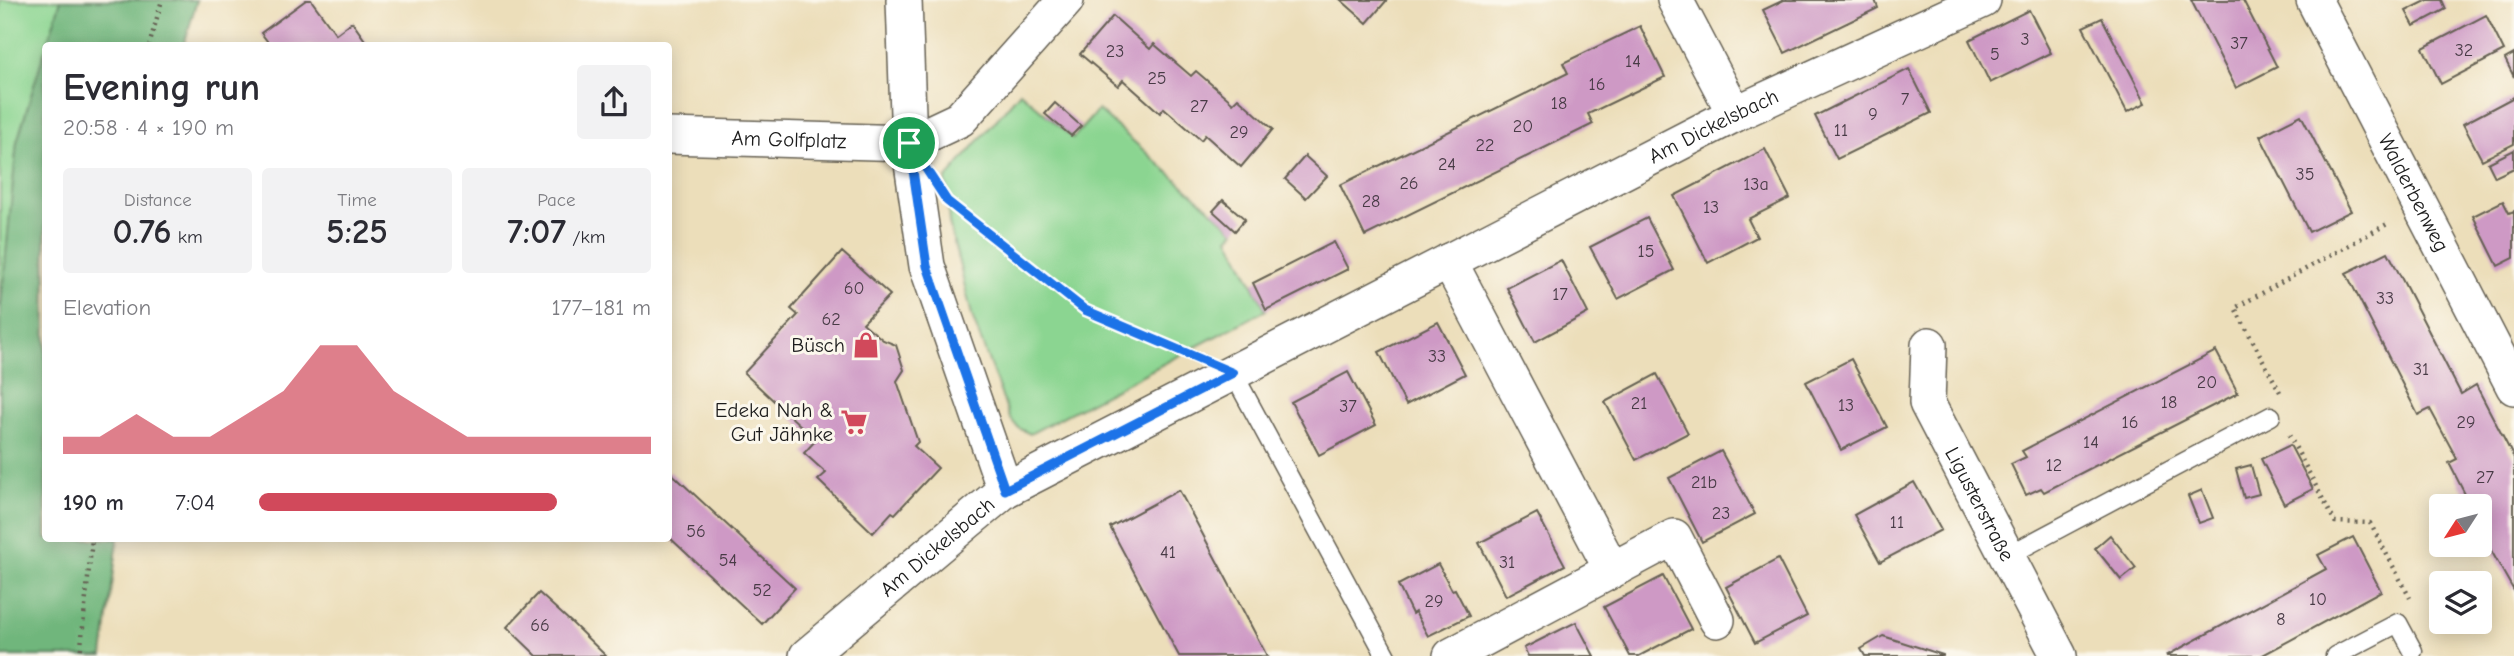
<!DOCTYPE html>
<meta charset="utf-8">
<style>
:root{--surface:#fff;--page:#f2f2f3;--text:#2b2b33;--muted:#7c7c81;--accent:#d1495b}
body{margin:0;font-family:"Comic Neue",sans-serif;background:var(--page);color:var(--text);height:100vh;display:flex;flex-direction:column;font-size:26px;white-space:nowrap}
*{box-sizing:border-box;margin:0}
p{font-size:23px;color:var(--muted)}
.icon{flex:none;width:38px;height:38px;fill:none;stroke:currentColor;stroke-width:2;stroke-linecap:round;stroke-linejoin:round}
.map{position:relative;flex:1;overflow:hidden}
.side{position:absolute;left:42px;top:42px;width:630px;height:500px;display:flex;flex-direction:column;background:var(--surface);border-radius:7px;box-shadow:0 4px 18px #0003}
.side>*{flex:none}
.needle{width:46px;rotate:234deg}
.fabs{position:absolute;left:2429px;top:494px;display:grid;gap:14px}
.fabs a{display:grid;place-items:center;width:63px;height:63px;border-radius:7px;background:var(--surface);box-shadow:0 4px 18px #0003;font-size:35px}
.pin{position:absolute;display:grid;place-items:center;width:60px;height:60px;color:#fff;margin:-30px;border:4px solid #fff;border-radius:50%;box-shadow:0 2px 7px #0007}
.round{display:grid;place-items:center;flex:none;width:74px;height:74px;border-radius:7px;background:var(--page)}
.summary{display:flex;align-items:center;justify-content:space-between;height:119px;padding:0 21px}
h1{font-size:38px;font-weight:700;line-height:52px}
.figures{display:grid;grid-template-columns:repeat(3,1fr);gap:10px;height:119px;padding:7px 21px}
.figures div{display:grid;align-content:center;border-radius:7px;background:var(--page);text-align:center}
.figures b{font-size:35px;font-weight:700}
.figures small{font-size:19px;font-weight:400}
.figures p{font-size:19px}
.chart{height:196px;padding:14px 21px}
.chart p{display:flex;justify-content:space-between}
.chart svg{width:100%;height:126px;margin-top:7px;fill:var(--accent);opacity:.7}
ul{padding:0 21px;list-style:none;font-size:23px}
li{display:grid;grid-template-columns:112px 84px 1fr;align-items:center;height:52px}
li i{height:18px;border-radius:9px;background:var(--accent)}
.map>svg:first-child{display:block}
.green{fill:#8bd591;stroke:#547856;stroke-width:2}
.forest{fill:#70b67b;stroke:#46694c;stroke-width:2}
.building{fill:#ce99c5}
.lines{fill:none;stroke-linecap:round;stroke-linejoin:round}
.lane-casing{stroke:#656053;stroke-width:21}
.street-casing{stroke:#656053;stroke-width:38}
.path{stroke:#656053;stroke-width:4.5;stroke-dasharray:2 5;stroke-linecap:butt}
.lane{stroke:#fff;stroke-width:18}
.street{stroke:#fff;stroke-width:35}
.route-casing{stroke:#fff;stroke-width:14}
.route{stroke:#1a73e8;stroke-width:9}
.labels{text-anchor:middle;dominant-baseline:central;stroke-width:6;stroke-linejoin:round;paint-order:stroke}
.number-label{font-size:18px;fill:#483b46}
.street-label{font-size:21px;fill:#1c1c1c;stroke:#fbf7ec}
.poi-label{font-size:21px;fill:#1c1c1c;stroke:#fbf7ec;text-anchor:end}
</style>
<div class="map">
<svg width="2514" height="656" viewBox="0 0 2514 656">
<rect width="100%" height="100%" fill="#fbf7ec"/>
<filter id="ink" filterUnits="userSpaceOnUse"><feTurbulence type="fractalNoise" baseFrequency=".0143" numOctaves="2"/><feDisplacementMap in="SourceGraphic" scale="14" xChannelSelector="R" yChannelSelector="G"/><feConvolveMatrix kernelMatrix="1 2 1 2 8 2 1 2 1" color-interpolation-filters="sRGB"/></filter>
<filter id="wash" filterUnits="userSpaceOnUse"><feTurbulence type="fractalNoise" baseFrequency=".00686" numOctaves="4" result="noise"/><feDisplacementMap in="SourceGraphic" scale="28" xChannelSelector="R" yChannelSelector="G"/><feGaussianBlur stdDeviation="1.57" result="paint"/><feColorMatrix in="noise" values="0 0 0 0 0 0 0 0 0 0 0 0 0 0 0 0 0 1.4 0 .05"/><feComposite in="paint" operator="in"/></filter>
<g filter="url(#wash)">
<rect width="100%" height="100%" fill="#ecdeba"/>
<g class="green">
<polygon points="0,0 61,0 17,142 0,316"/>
<polygon points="1020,92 1073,138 1098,110 1235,231 1229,238 1266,310 1030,434 1018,428 1010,418 973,319 949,223 946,179"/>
</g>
<g class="forest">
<polygon points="61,0 197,0 184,45 47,45"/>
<polygon points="45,49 46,539 118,539 103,656 0,656 0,316 17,142"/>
</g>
<g id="blocks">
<g class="building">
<polygon points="306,0 311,0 336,34 352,22 369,46 271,46 261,33"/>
<polygon points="1341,0 1387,0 1367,23"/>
<polygon points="1784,0 1875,0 1878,8 1785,53 1763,10"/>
<polygon points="2191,0 2243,0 2277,67 2236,88"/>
<polygon points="2428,0 2442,0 2446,9 2414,26 2406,11"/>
<polygon points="2029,10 2051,53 1990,83 1969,40"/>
<polygon points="2486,15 2504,51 2441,84 2423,48"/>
<polygon points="1113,16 1150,49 1154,44 1191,76 1196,71 1233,103 1238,98 1273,129 1241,167 1205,135 1201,140 1164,108 1160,113 1123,80 1118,86 1080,54"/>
<polygon points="2102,18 2146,103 2127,112 2083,27"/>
<polygon points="1640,26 1665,77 1588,114 1593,124 1365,236 1340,185 1568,73 1563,63"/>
<polygon points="2514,54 2514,77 2505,59"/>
<polygon points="1909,69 1931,113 1837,159 1815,116"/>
<polygon points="2514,97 2514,144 2482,160 2463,124"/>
<polygon points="1055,103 1081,126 1071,136 1045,114"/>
<polygon points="2301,115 2351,211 2309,232 2260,136"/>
<polygon points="1765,149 1790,198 1748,219 1757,237 1708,263 1674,196"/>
<polygon points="2514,150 2514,168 2495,177 2488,163"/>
<polygon points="1305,156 1327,176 1306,198 1285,179"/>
<polygon points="1223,200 1245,219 1235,231 1213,211"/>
<polygon points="2503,201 2509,213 2514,211 2514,258 2498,266 2473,216"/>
<polygon points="1647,218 1674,270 1618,299 1590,247"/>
<polygon points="1334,242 1348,269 1266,310 1253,283"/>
<polygon points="842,252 890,295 863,323 883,340 896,345 904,370 897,381 918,442 914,446 938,468 895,514 892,512 873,533 818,480 826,473 804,453 816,440 744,373 798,315 791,309"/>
<polygon points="2388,252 2461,394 2476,385 2514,458 2514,591 2480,531 2480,506 2471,506 2449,463 2457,459 2430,409 2418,415 2346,273"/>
<polygon points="1561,260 1588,313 1535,342 1507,288"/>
<polygon points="1438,322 1465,374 1406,405 1379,352"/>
<polygon points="2216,351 2238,393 2044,492 2041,488 2026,495 2011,464 2026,457 2022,451"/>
<polygon points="1851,359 1887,427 1841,450 1806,382"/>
<polygon points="1348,372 1376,425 1319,455 1291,402"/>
<polygon points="1657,374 1688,433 1636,460 1605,402"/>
<polygon points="2290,445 2313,489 2284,504 2261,459"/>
<polygon points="1721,451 1755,514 1702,542 1669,478"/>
<polygon points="2251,465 2259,494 2244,498 2236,469"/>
<polygon points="668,470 795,588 762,624 668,536"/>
<polygon points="1914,482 1941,530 1880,562 1854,515"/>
<polygon points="1179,490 1226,578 1267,656 1179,656 1110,527"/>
<polygon points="2202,490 2213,518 2199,523 2188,496"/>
<polygon points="1537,513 1565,565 1506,596 1479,543"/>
<polygon points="2110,535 2136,568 2121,580 2095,548"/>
<polygon points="2353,537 2381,591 2261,656 2166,656 2326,569 2318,555"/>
<polygon points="1778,559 1807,616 1755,643 1726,587"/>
<polygon points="1438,564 1452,590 1455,589 1469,616 1428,636 1415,612 1412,614 1398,585"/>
<polygon points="1663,576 1691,629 1639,656 1630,656 1604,607"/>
<polygon points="539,593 573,624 606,656 537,656 507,627"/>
<polygon points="1576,622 1594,656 1528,656 1524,648"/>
<polygon points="1883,636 1943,655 1943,656 1865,656 1861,649"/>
</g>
</g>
</g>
<g filter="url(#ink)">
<use href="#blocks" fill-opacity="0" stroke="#656053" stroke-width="2"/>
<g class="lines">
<g class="lane-casing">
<g id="lane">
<polyline points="1233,373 1386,656"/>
<polyline points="2007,556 2271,416"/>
<polyline points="2335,656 2398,623 2413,651"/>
</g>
</g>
<g class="street-casing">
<g id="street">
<polyline points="904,0 909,143 927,266 1005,490"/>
<polyline points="1675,0 1735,114"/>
<path id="s1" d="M2314 0 2514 387"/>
<path id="s2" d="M668 136 909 143 960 119 1066 0"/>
<polyline points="1449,261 1612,570"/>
<path id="s3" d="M1929 345 1927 403 2059 656"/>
<path id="s4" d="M807 656 1005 490 1735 114 1983 0"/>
<polyline points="1451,656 1674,537 1717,620"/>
</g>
</g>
<g class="path">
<polyline points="149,46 162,0"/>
<polyline points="954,206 1085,310 1190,355"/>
<polyline points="2280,392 2235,308 2389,223"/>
<polyline points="2289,435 2335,522 2370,523 2410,598"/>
<polyline points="80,656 92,539"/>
</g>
<use href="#lane" class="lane"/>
<use href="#street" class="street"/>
</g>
</g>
<g class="lines" filter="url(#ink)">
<g class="route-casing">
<polygon id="route" points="909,143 947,201 1085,310 1233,373 1005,490 927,266"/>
</g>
<use href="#route" class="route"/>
</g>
<defs>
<g id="shop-bare" transform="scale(2.1)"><path d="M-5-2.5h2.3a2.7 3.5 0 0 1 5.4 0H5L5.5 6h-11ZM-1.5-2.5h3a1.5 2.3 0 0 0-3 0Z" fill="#d1495b" stroke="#fbf7ec" stroke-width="2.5" paint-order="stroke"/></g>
<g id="supermarket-bare" transform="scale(2.1)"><path d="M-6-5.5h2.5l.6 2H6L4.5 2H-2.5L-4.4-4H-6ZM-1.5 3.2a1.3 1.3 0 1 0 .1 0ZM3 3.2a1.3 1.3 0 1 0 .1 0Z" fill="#d1495b" stroke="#fbf7ec" stroke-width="2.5" paint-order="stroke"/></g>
</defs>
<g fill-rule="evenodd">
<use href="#shop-bare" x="866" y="345"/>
<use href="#supermarket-bare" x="854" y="422"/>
</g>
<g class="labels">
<g class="number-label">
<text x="2025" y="39">3</text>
<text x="2239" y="43">37</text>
<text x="2464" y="50">32</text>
<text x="1115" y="51">23</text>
<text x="1995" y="54">5</text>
<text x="1633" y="61">14</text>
<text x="1157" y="78">25</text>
<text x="1597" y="84">16</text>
<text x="1905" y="99">7</text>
<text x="1559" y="103">18</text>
<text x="1199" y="106">27</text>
<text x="1873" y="114">9</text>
<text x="1523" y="126">20</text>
<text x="1841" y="130">11</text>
<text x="1239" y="132">29</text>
<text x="1485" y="145">22</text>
<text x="1447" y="164">24</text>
<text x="2305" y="174">35</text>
<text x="1409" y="183">26</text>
<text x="1756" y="184">13a</text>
<text x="1371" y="201">28</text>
<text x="1711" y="207">13</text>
<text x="1646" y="251">15</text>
<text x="854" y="288">60</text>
<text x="1560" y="294">17</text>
<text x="2385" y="298">33</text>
<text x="831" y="319">62</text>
<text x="1437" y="356">33</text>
<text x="2421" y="369">31</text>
<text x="2207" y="382">20</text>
<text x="2169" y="402">18</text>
<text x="1639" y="403">21</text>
<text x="1846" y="405">13</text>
<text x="1348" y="406">37</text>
<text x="2130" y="422">16</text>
<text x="2466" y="422">29</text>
<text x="2091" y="442">14</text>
<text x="2054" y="465">12</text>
<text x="2485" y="477">27</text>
<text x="1704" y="482">21b</text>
<text x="1721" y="513">23</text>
<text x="1897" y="522">11</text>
<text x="696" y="531">56</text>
<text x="1168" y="552">41</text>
<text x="728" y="560">54</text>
<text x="1507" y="562">31</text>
<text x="762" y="590">52</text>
<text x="2318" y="599">10</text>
<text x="1434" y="601">29</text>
<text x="2281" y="619">8</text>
<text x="540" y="625">66</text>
</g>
<g class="street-label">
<text stroke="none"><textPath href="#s4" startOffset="1055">Am Dickelsbach</textPath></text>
<text stroke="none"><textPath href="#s2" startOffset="121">Am Golfplatz</textPath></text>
<text stroke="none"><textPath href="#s1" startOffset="217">Walderbenweg</textPath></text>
<text stroke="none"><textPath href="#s3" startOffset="172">Ligusterstraße</textPath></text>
<text stroke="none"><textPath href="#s4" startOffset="170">Am Dickelsbach</textPath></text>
</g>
<g class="poi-label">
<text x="845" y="345">Büsch</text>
<text x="833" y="410">Edeka Nah &amp;<tspan x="833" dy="24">Gut Jähnke</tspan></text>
</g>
</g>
</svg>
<div class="fabs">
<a><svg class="needle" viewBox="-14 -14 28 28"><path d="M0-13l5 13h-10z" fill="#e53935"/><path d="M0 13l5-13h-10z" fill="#7c7c81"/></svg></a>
<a><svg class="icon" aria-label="layers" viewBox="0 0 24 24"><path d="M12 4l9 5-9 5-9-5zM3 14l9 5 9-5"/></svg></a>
</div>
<div class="pin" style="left:909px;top:143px;background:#1e9e55"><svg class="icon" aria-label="arrive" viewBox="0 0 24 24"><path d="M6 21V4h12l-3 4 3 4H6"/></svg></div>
<section class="side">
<div class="summary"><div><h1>Evening run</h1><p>20:58 · 4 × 190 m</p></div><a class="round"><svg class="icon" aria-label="share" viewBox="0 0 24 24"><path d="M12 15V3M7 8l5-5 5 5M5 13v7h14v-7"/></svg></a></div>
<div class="figures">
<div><p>Distance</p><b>0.76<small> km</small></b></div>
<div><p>Time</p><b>5:25</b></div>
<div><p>Pace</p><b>7:07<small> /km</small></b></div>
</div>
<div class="chart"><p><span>Elevation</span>177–181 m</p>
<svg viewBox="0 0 160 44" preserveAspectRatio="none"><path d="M0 44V38L10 38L20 30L30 38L40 38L50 30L60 22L70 6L80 6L90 22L100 30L110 38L120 38L130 38L140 38L150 38L160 38V44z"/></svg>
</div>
<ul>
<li><b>190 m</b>7:04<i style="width:76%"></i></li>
</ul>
</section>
</div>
